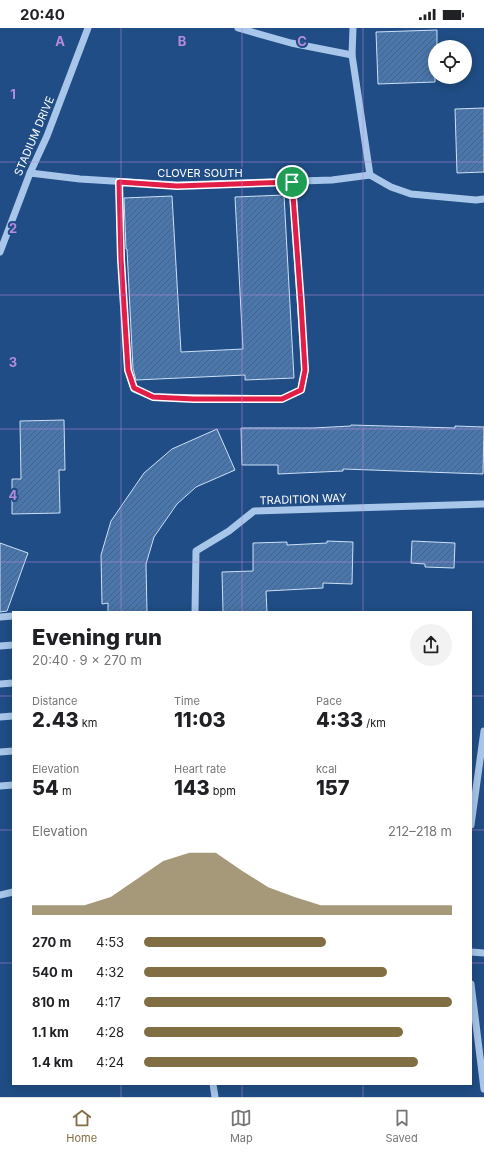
<!DOCTYPE html>
<meta charset="utf-8">
<style>
:root{--surface:#fff;--page:#f2f2f2;--text:#202124;--muted:#757577;--line:#e0e0e0;--accent:#816e43}
body{margin:0;font-family:Inter,sans-serif;background:var(--page);color:var(--text);height:100vh;display:flex;flex-direction:column;font-size:15px;white-space:nowrap}
*{box-sizing:border-box;margin:0}
p{font-size:13px;color:var(--muted)}
.icon{flex:none;width:22px;height:22px;fill:none;stroke:currentColor;stroke-width:2;stroke-linecap:round;stroke-linejoin:round}
.map{position:relative;flex:1;overflow:hidden}
.details{position:absolute;left:12px;top:583px;width:460px;height:474px;display:flex;flex-direction:column;background:var(--surface);border-radius:0px;box-shadow:0 2px 10px #0003}
.details>*{flex:none}
.buttons{position:absolute;left:428px;top:12px;display:grid;gap:8px}
.buttons a{display:grid;place-items:center;width:44px;height:44px;border-radius:50%;background:var(--surface);box-shadow:0 2px 10px #0003;font-size:20px}
.pin{position:absolute;display:grid;place-items:center;width:34px;height:34px;color:#fff;margin:-17px;border:2px solid #fff;border-radius:50%;box-shadow:0 1px 4px #0007}
.round{display:grid;place-items:center;flex:none;width:42px;height:42px;border-radius:21px;background:var(--page)}
.head{display:flex;align-items:center;justify-content:space-between;height:68px;padding:0 20px}
h1{font-size:22px;font-weight:800;line-height:30px}
.figures{display:grid;grid-template-columns:repeat(3,1fr);gap:6px;height:68px;padding:4px 20px}
.figures div{display:grid;align-content:center}
.figures b{font-size:20px;font-weight:800}
.figures small{font-size:11px;font-weight:400}
.figures p{font-size:11px}
.chart{height:112px;padding:8px 20px}
.chart p{display:flex;justify-content:space-between}
.chart svg{width:100%;height:72px;margin-top:4px;fill:var(--accent);opacity:.7}
ul{padding:0 20px;list-style:none;font-size:13px}
li{display:grid;grid-template-columns:64px 48px 1fr;align-items:center;height:30px}
li i{height:10px;border-radius:5px;background:var(--accent)}
.status{display:flex;justify-content:space-between;align-items:center;height:28px;padding:0 20px;background:var(--surface);direction:ltr}
.status svg{height:11px;fill:currentColor}
.tab-bar{display:flex;justify-content:space-around;align-items:center;height:56px;border-top:1px solid var(--line);background:var(--surface);font-size:11px;color:var(--muted)}
.tab-bar a{display:grid;justify-items:center;gap:2px}
.tab-bar .current{color:var(--accent)}
.map>svg:first-child{display:block}
.building{fill:url(#building-hatch);stroke:#cde0f7}
.lines{fill:none;stroke-linecap:round;stroke-linejoin:round}
.minor{stroke:#a8c6e9;stroke-width:7}
.route-casing{stroke:#fff;stroke-width:8}
.route{stroke:#e11d48;stroke-width:5}
.grid{fill:none;stroke:#b68bdc;stroke-width:1;stroke-opacity:0.55}
.labels{text-anchor:middle;dominant-baseline:central;stroke-width:4;stroke-linejoin:round;paint-order:stroke}
.street-label{font-size:11px;fill:#fff;stroke:#204d85}
.grid-label{font-size:13px;text-anchor:middle;font-weight:bold;fill:#b68bdc;stroke:#204d85;stroke-width:4;stroke-linejoin:round;paint-order:stroke}
</style>
<div class="status"><b>20:40</b><svg viewBox="0 0 49 12"><path d="M0 12V9h3v3zM5 12V6h3v6zM10 12V3h3v9zM15 12V0h3v12zM26 1h20v11H26zM47 4h2v5h-2z"/></svg></div>
<div class="map">
<svg width="484" height="1069" viewBox="0 0 484 1069">
<defs>
<pattern id="building-hatch" width="6" height="6" patternUnits="userSpaceOnUse"><rect width="6" height="6" fill="#4977ad"/><path d="M-1 1l2-2M0 6l6-6M5 7l2-2" fill="none" stroke="#4a627c"/></pattern>
</defs>
<rect width="100%" height="100%" fill="#204d85"/>
<g class="building">
<polygon points="437,2 437,19 435,19 435,54 378,56 376,4"/>
<polygon points="484,80 484,144 457,145 455,81"/>
<polygon points="284,167 294,350 245,352 245,347 136,352 133,341 127,221 126,221 124,170 172,168 181,324 243,321 235,169"/>
<polygon points="64,392 65,442 59,442 60,485 12,486 12,451 21,451 20,393"/>
<polygon points="351,397 455,400 455,398 484,399 483,446 343,441 343,443 278,446 278,437 242,437 241,400 313,400 351,398"/>
<polygon points="217,401 235,442 196,459 177,476 154,509 146,536 147,584 108,584 108,575 102,576 101,527 111,493 144,445 172,421"/>
<polygon points="327,513 353,514 352,556 323,555 323,560 266,563 267,584 223,584 222,544 253,543 253,515 287,514 287,517 327,515"/>
<polygon points="412,513 455,515 454,540 425,539 425,536 411,535"/>
<polygon points="0,515 28,525 7,583 0,584"/>
</g>
<g class="lines">
<g class="minor">
<polyline points="238,0 291,15 352,27"/>
<polyline points="353,0 352,27 370,147 391,159 411,166 476,172 484,171"/>
<polyline points="30,145 80,151 177,157 332,152 370,147"/>
<polyline points="119,154 121,231 128,342 134,361 153,369 282,371 301,362 305,342 292,154"/>
<polyline points="0,224 30,145 47,108 88,0"/>
<polyline points="195,584 196,523 229,503 254,483 484,476"/>
<polyline points="0,589 13,588"/>
<polyline points="0,618 13,617"/>
<polyline points="0,656 13,655"/>
<polyline points="0,689 13,688"/>
<polyline points="0,724 13,723"/>
<polyline points="0,758 13,757"/>
<polyline points="471,797 484,703"/>
<polyline points="0,867 13,864"/>
<polyline points="471,924 484,925"/>
<polyline points="471,956 484,1061"/>
<polyline points="213,1056 215,1069"/>
</g>
</g>
<g class="lines">
<g class="route-casing">
<polygon id="route" points="119,154 177,158 292,154 301,276 305,342 301,362 282,371 194,371 153,369 134,360 128,342 121,231"/>
</g>
<use href="#route" class="route"/>
</g>
<path class="grid" d="M121 0V584M242 0V584M363 0V584M0 134H484M0 267H484M0 401H484M0 534H484M0 668H13M471 668H484M0 802H13M471 802H484M0 935H13M471 935H484M121 1056V1069M242 1056V1069M363 1056V1069"/>
<g class="labels">
<g class="street-label">
<text transform="translate(34 108) rotate(-67)">STADIUM DRIVE</text>
<text x="200" y="145">CLOVER SOUTH</text>
<text transform="translate(303 471) rotate(-2)">TRADITION WAY</text>
</g>
</g>
<g class="grid-label">
<text x="60" y="18">A</text>
<text x="182" y="18">B</text>
<text x="302" y="18">C</text>
<text x="13" y="71">1</text>
<text x="13" y="205">2</text>
<text x="13" y="339">3</text>
<text x="13" y="472">4</text>
</g>
</svg>
<div class="buttons">
<a><svg class="icon" aria-label="locate" viewBox="0 0 24 24"><circle cx="12" cy="12" r="6"/><path d="M12 2v4M12 18v4M2 12h4M18 12h4"/></svg></a>
</div>
<div class="pin" style="left:292px;top:154px;background:#1e9e55"><svg class="icon" aria-label="arrive" viewBox="0 0 24 24"><path d="M6 21V4h12l-3 4 3 4H6"/></svg></div>
<section class="details">
<div class="head"><div><h1>Evening run</h1><p>20:40 · 9 × 270 m</p></div><a class="round"><svg class="icon" aria-label="share" viewBox="0 0 24 24"><path d="M12 15V3M7 8l5-5 5 5M5 13v7h14v-7"/></svg></a></div>
<div class="figures">
<div><p>Distance</p><b>2.43<small> km</small></b></div>
<div><p>Time</p><b>11:03</b></div>
<div><p>Pace</p><b>4:33<small> /km</small></b></div>
</div>
<div class="figures">
<div><p>Elevation</p><b>54<small> m</small></b></div>
<div><p>Heart rate</p><b>143<small> bpm</small></b></div>
<div><p>kcal</p><b>157</b></div>
</div>
<div class="chart"><p><span>Elevation</span>212–218 m</p>
<svg viewBox="0 0 160 44" preserveAspectRatio="none"><path d="M0 44V38L10 38L20 38L30 33L40 22L50 11L60 6L70 6L80 17L90 27L100 33L110 38L120 38L130 38L140 38L150 38L160 38V44z"/></svg>
</div>
<ul>
<li><b>270 m</b>4:53<i style="width:59%"></i></li>
<li><b>540 m</b>4:32<i style="width:79%"></i></li>
<li><b>810 m</b>4:17<i style="width:100%"></i></li>
<li><b>1.1 km</b>4:28<i style="width:84%"></i></li>
<li><b>1.4 km</b>4:24<i style="width:89%"></i></li>
</ul>
</section>
</div>
<nav class="tab-bar">
<a class="current"><svg class="icon" aria-label="home" viewBox="0 0 24 24"><path d="M3 11l9-7 9 7M6 9v11h12V9"/></svg>Home</a>
<a><svg class="icon" aria-label="map" viewBox="0 0 24 24"><path d="M3 6l6-2 6 2 6-2v14l-6 2-6-2-6 2zM9 4v14M15 6v14"/></svg>Map</a>
<a><svg class="icon" aria-label="saved" viewBox="0 0 24 24"><path d="M7 4h10v16l-5-4-5 4z"/></svg>Saved</a>
</nav>
